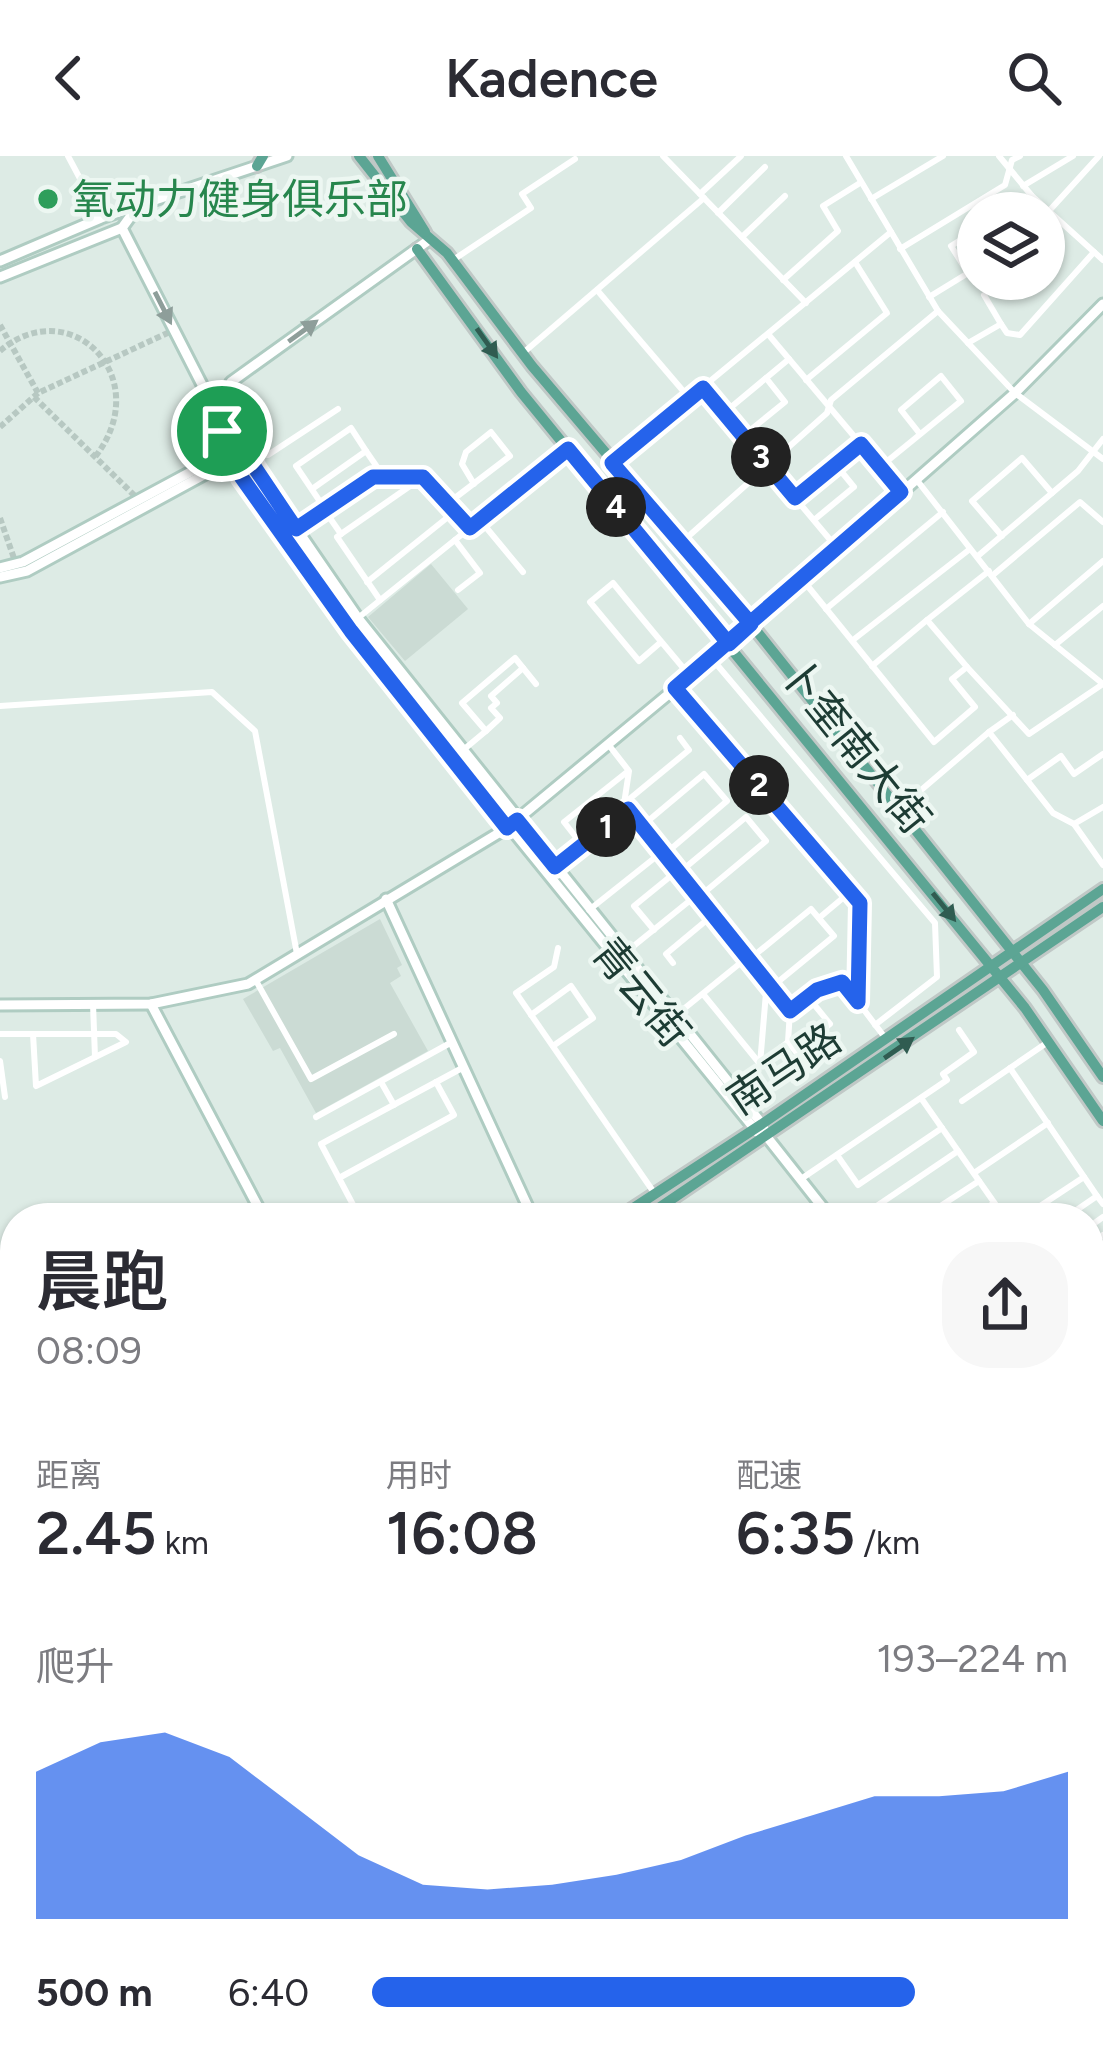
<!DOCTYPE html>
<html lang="zh">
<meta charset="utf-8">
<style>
:root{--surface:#fff;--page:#f7f7f7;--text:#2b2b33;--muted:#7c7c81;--accent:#2563eb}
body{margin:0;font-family:Figtree,"Noto Sans SC",sans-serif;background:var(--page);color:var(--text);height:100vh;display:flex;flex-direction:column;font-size:45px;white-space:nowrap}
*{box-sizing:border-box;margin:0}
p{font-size:39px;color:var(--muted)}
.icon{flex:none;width:66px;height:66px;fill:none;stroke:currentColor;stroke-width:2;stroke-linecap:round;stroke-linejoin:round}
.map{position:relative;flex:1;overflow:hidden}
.side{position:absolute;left:0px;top:1047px;width:1104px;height:861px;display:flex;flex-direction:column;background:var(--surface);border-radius:48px 48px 0 0;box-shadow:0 3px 9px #0004}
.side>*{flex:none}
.buttons{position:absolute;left:957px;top:36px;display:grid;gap:24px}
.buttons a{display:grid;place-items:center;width:108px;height:108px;border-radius:50%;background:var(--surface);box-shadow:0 3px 9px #0004;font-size:60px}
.pin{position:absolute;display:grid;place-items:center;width:102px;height:102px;color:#fff;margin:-51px;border:6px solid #fff;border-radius:50%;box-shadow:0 3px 12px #0007}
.km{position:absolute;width:60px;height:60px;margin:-30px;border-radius:50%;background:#222;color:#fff;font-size:33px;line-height:60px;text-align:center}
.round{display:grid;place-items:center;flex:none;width:126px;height:126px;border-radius:48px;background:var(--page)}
.summary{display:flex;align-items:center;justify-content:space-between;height:204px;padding:0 36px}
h1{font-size:66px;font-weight:600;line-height:90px}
.metrics{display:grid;grid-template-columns:repeat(3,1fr);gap:18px;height:204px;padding:12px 36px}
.metrics div{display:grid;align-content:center}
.metrics b{font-size:60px;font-weight:600}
.metrics small{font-size:33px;font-weight:400}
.metrics p{font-size:33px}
.chart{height:336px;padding:24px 36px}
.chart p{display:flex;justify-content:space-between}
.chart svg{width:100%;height:216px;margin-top:12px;fill:var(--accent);opacity:.7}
ul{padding:0 36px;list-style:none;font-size:39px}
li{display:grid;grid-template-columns:192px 144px 1fr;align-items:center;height:90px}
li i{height:30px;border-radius:15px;background:var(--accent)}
header{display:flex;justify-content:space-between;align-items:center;height:156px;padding:0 36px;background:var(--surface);font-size:54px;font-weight:600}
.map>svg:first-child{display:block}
.built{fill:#cbdbd4}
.green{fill:#b3dfc0}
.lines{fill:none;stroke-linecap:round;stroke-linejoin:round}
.street-tunnel{stroke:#b7c8c2;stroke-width:6;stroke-dasharray:6 3;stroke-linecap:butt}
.secondary-casing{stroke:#afccc2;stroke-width:15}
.primary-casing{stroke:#c0c8c6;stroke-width:16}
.street{stroke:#fff;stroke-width:6}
.secondary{stroke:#fff;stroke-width:9}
.primary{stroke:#5ca594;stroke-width:10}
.rail-casing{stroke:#577870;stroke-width:8}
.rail{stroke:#edf7f2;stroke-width:3;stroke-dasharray:9;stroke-linecap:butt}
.oneway{fill:#8e9e9a}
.oneway2{fill:#305c51}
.route-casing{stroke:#fff;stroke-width:24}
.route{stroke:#2563eb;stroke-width:15}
.leisure-dot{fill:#2e9e5b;stroke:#edf7f2;stroke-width:4.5}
.labels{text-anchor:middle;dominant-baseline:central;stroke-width:9;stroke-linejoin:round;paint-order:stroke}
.leisure-label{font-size:42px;fill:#27864d;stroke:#edf7f2;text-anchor:start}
.street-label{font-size:42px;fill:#1d3c34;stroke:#edf7f2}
</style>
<header><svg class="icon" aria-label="back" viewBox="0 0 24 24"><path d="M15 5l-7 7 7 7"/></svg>Kadence<svg class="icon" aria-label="search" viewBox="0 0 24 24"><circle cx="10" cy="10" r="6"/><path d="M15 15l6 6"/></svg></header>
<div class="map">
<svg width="1103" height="1906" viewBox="0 0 1103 1906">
<rect width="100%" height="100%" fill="#ddebe5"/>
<g class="built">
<polygon points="431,408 468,453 405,505 368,461"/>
<polygon points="380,763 402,809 397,812 401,820 390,827 428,895 316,957 280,892 273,895 243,843"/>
</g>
<polygon class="green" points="13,1446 15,1523 0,1529 0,1450"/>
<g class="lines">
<g class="street-tunnel">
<polyline points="0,169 38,237"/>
<path d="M0 195C70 135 157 222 95 301"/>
<polyline points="34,241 139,344"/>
<polyline points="0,271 38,237 174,174"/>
<polyline points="0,362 16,408"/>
</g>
<g class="secondary-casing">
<g id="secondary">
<polyline points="138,50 122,72 218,260 232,306 242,322 351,475 757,976"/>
<polyline points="0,105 101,62 287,0"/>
<polyline points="0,121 122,72"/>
<polyline points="230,255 255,312 358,462 762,968 767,981 831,1062"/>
<polyline points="0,412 23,406 211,305 230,255 231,226 429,84"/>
<polyline points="0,421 27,415 246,296"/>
<polyline points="386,743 533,1062"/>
<polyline points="151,848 264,1062"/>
<polyline points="0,849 151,848 248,828 507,672 729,488 1015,237 1103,148"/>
<polyline points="1089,1551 1103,1582"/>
<polyline points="497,1893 501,1906"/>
</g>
</g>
<g class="primary-casing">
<g id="primary">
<polyline points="359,0 411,66 447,97 532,210 751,468 1043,834 1103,921"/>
<polyline points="378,0 425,76"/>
<polyline points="257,10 263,0"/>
<polyline points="417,93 521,236 1025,852 1103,965"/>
<polyline points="618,1062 762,968 1103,733"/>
<polyline points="644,1062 1103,751"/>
<polyline points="0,1410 15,1404"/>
<polyline points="0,1424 15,1418"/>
</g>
</g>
<g class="street">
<polyline points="68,0 101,62"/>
<polyline points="663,0 806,147"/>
<polyline points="846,0 938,155 1015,237 1103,303"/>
<polyline points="999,0 1032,40 1103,104"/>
<polyline points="1023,30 1073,0"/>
<polyline points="700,38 741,0"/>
<polyline points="871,43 943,0"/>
<polyline points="1049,55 1099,0"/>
<polyline points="718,57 765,11"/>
<polyline points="1005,57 1032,40"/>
<polyline points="742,81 785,40"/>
<polyline points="900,93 1005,29 1012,4 1020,0"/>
<polyline points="453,104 531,52 522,38 575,3"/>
<polyline points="968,117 951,90 978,73"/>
<polyline points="783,124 838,75 823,50 860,27"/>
<polyline points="597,134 690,243"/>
<polyline points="984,139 1001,168"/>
<polyline points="929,141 978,111"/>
<polyline points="768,178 901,336"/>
<polyline points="968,187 1001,168 1007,177 1020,179 1094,96"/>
<polyline points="523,197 704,42"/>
<polyline points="806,224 887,157 855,106"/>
<polyline points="703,232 837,392"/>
<polyline points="724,257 789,203"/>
<polyline points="743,280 785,246 766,222"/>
<polyline points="250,296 268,299 338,253"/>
<polyline points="612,306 891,76"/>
<polyline points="880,311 961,245 941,220 901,254 920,278"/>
<polyline points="916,323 1029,468 1103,528 1029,578 967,511"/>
<polyline points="312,333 366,295 384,321"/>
<polyline points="795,342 861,288"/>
<polyline points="447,348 510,300 491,276 466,296 462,308 474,328"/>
<polyline points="325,353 296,310 351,272 366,295"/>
<polyline points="325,355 341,378 337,381 380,444"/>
<polyline points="480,364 523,416"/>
<polyline points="814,364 854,331 836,309"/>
<polyline points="296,373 372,321 421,321"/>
<polyline points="341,378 423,321 470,372"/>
<polyline points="691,378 827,257 831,244 938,155"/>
<polyline points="1002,380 972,345 1022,302 1052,337"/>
<polyline points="455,384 480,417 458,434"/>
<polyline points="979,399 1078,315 1103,283"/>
<polyline points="993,419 1080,346 1103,366"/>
<polyline points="802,423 934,586 975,551 952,523 967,511 927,464 989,415"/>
<polyline points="367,426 453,357"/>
<polyline points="826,453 943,356"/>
<polyline points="358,462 568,293"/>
<polyline points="1029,468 1103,405"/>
<polyline points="853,484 970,393"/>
<path d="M661 486 639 505 590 446 613 427C638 458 664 489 690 520"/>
<polyline points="1055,489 1103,450"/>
<polyline points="713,504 935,767 937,821 875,869"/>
<polyline points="872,510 927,464"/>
<polyline points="675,532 860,747 858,846 886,883"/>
<polyline points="0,550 212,536 255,575 297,798"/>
<polyline points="486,575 500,562 491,552 497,547 491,540 523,512"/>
<polyline points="989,576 1013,559"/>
<polyline points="608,588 629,615 624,648 790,855 817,834 842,826 856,844"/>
<polyline points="462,595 486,575 462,547 515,502 536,528"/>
<polyline points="1027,624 1061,600 1074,618 1103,598"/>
<polyline points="627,645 689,594 680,582"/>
<polyline points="899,653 989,576 1053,657 1074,668 1103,709"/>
<polyline points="1074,668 1103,651"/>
<polyline points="642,670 704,618 727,645 665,698"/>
<polyline points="582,689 564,666 627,616"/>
<polyline points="555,711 628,654"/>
<polyline points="680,716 746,661 766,685 700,740"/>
<polyline points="589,754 662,696"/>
<polyline points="819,762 850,736"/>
<polyline points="654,774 634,750 677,715"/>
<polyline points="558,792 554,811 516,837 655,1038"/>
<polyline points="625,797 698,738"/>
<polyline points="751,802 811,753 834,780 773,830"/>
<polyline points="673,807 666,798 714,758"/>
<polyline points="255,823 311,923 394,878"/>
<polyline points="767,825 760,908 788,886"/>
<polyline points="703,838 760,908 732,931"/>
<polyline points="93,848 95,901"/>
<polyline points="790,855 788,886 796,896 830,868 808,841"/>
<polyline points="531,859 571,830 593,862 553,890"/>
<polyline points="675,860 749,800"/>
<polyline points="0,878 116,878 126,886 36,930 33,878"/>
<polyline points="0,905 5,941"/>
<polyline points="1010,912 1097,1040"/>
<polyline points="381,926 394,949"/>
<polyline points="921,942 1005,1062"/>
<polyline points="962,945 1048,886"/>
<polyline points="316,961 452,886"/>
<polyline points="837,999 858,1029 942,972"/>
<polyline points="974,1017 1048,967"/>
<polyline points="339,1022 454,959 436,926"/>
<polyline points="801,1023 947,924 943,918 974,896 959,874"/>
<polyline points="880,1048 889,1062"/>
<polyline points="360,1062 321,988 464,911"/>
<polyline points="859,1062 958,995"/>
<polyline points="922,1062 979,1025"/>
<polyline points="972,1062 994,1047"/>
<polyline points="1022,1062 1084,1021"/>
<polyline points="1065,1062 1097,1040 1103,1048"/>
<polyline points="1089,1071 1103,1061"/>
<polyline points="1089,1089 1103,1079"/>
<polyline points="1089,1129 1103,1119"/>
<polyline points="1089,1170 1103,1160"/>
<polyline points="1089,1184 1103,1205"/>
<polyline points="0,1356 15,1350"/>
<polyline points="1089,1467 1103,1461"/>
<polyline points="1089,1530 1103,1524"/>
<polyline points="747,1893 753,1906"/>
<polyline points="818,1906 847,1893"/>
</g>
<use href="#secondary" class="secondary"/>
<use href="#primary" class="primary"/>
<g class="rail-casing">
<g id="rail">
<polyline points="1089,1804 1103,1796"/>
<polyline points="912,1906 934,1893"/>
</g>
</g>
<use href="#rail" class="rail"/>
</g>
<defs><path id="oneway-solid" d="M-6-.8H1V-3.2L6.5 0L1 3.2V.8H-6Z" transform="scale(3)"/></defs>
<g class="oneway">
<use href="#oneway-solid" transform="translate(163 152) rotate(63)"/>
<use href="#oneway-solid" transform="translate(303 175) rotate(-36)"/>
</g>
<g class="oneway2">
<use href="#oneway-solid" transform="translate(487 187) rotate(55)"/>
<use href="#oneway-solid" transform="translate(944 751) rotate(51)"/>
<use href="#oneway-solid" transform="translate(899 892) rotate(-35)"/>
</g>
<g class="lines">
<g class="route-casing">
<polyline id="route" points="222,275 242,322 351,475 507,672 517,664 555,711 628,653 790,855 817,834 842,826 858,846 860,747 675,532 901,336 861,288 795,342 703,232 612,307 751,468 729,488 568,293 470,372 423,321 373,321 296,373 255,312 230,255 222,275"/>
</g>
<use href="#route" class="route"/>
</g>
<circle class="leisure-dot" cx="48" cy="43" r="12"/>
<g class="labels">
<g class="leisure-label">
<text x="72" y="43">氧动力健身俱乐部</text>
</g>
<g class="street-label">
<text transform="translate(855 590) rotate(51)">卜奎南大街</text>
<text transform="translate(641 836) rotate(51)">青云街</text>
<text transform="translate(784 913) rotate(-34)">南马路</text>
</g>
</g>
</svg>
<div class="buttons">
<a><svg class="icon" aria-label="layers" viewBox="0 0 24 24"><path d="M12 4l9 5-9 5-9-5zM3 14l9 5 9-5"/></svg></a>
</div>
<div class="pin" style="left:222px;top:275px;background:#1e9e55"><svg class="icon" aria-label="arrive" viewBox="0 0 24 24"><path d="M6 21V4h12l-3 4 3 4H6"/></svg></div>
<b class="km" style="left:606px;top:671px">1</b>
<b class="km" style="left:759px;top:629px">2</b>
<b class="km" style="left:761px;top:301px">3</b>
<b class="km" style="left:616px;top:351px">4</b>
<section class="side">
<div class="summary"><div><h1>晨跑</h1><p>08:09</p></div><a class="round"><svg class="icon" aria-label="share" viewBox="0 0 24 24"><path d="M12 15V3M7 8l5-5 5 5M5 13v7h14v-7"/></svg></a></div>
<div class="metrics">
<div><p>距离</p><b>2.45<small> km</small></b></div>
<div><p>用时</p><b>16:08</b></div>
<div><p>配速</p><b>6:35<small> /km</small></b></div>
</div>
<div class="chart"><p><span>爬升</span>193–224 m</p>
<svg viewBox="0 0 160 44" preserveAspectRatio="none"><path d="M0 44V14L10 8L20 6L30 11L40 21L50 31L60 37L70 38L80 37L90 35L100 32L110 27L120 23L130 19L140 19L150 18L160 14V44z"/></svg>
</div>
<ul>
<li><b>500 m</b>6:40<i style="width:78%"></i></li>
</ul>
</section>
</div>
